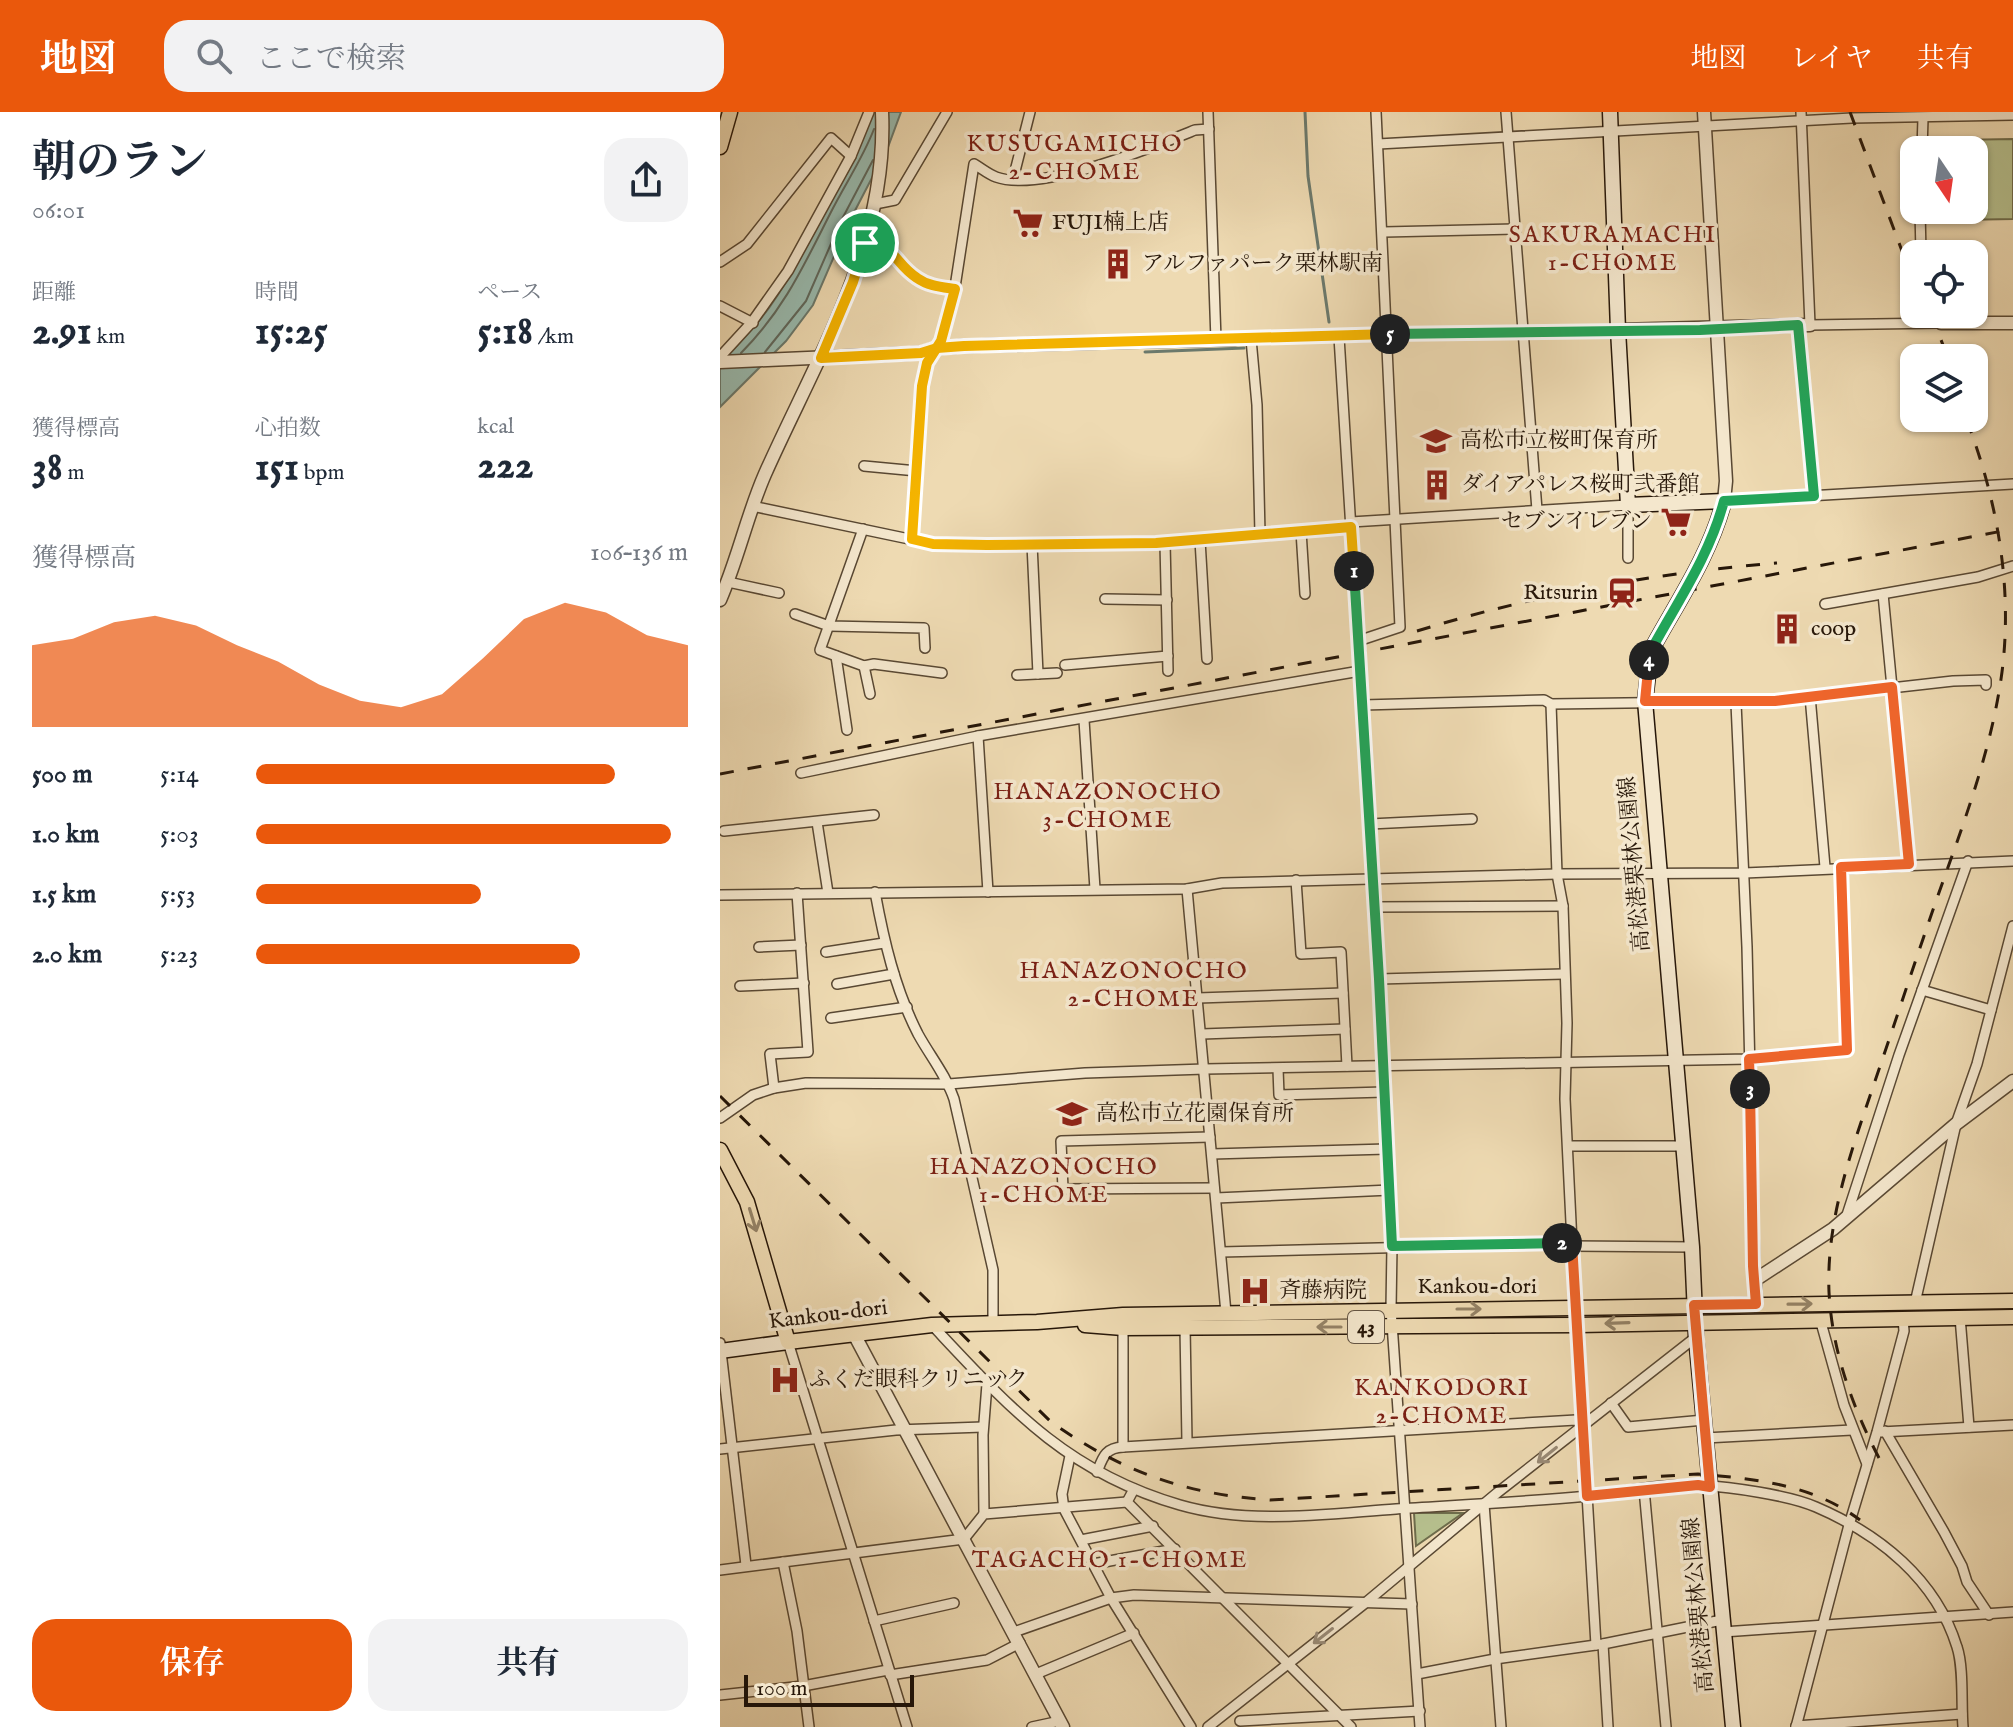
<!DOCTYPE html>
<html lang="ja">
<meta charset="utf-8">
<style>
:root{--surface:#fff;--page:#f2f2f3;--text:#1f2937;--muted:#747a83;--accent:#ea580c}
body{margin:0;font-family:"IM FELL English","Noto Serif JP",serif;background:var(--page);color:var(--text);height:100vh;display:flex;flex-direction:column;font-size:30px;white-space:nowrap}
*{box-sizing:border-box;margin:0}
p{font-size:26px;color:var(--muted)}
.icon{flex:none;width:44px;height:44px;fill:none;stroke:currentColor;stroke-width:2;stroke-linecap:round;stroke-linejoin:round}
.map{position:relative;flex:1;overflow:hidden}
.details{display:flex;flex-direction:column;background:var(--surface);width:720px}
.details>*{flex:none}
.needle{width:52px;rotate:167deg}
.controls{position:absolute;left:1180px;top:24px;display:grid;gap:16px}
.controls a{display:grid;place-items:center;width:88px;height:88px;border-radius:16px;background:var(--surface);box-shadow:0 2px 6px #0004;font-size:40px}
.scale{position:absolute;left:24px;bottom:20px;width:170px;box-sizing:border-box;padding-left:8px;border:4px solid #271709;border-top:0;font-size:22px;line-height:28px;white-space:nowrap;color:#271709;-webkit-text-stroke:6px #f4e7cd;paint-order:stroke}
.pin{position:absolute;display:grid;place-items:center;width:68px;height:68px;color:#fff;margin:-34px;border:4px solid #fff;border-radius:50%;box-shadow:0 2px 8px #0007}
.km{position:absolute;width:40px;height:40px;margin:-20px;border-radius:50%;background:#222;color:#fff;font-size:22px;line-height:40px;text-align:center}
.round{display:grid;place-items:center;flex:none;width:84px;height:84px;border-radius:24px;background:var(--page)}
.overview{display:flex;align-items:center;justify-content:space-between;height:136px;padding:0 32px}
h1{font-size:44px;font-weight:700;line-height:60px}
.figures{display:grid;grid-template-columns:repeat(3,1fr);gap:12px;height:136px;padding:8px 32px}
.figures div{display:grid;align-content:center}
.figures b{font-size:40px;font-weight:700}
.figures small{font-size:22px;font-weight:400}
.figures p{font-size:22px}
.chart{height:224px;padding:16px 32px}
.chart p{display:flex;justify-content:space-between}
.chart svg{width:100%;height:144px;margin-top:8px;fill:var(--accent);opacity:.7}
.button{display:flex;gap:16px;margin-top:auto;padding:16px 32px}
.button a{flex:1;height:92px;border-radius:24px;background:var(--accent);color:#fff;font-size:32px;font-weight:700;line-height:92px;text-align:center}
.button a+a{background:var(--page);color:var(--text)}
ul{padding:0 32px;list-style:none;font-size:26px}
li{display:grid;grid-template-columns:128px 96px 1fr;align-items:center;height:60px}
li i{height:20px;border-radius:10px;background:var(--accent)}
header{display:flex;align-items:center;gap:48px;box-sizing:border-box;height:112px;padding:0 40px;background:var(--accent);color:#fff}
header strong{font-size:38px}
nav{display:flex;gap:44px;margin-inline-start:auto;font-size:28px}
.search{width:560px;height:72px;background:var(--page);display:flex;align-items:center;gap:20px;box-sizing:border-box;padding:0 28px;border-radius:24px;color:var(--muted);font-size:30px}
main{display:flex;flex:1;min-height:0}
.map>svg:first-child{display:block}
.green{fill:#b6c08e;stroke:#6e6c4c;stroke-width:2}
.water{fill:#99baae;stroke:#6b796c;stroke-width:2}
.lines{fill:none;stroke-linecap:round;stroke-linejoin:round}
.shore{stroke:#60685c;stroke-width:2}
.stream{stroke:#6b796c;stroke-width:3}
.minor-casing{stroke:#594833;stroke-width:12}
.tertiary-casing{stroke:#594833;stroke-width:15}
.secondary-casing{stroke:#271709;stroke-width:17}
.primary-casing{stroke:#271709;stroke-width:17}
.minor{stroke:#f4e7cd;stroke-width:9}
.tertiary{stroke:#f4e7cd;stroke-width:12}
.secondary{stroke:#f4e7cd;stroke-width:14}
.primary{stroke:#eedab2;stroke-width:14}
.rail{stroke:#271709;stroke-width:3;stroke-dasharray:14 14;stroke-linecap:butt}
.oneway{stroke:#948266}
.oneway2{stroke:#988975}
.split-1-casing{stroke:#fff;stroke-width:16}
.split-2-casing{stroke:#fff;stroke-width:16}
.split-3-casing{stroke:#fff;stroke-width:16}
.split-4-casing{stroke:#fff;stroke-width:16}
.split-5-casing{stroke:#fff;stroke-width:16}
.split-6-casing{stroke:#fff;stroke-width:16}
.split-1{stroke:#f5b400;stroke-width:10}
.split-2{stroke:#22a559;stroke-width:10}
.split-3{stroke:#f0652b;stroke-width:10}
.split-4{stroke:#f0652b;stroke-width:10}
.split-5{stroke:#22a559;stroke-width:10}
.split-6{stroke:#f5b400;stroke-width:10}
.labels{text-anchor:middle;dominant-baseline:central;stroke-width:7;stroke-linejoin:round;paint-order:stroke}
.shield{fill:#f4e7cd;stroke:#645544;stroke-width:2}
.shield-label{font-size:20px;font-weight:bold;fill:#271709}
.poi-label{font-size:22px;fill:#271709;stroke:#f4e7cd;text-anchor:start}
.street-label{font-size:22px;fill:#271709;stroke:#f4e7cd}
.neighbourhood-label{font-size:24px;letter-spacing:2px;fill:#7a1f14;stroke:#f4e7cd}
</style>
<header>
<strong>地図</strong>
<div class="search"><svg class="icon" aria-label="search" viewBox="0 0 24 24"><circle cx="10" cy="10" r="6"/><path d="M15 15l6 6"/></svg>ここで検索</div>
<nav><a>地図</a><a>レイヤ</a><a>共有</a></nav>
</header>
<main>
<section class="details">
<div class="overview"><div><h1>朝のラン</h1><p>06:01</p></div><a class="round"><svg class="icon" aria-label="share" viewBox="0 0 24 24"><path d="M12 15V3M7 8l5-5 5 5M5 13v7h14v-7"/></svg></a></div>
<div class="figures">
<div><p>距離</p><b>2.91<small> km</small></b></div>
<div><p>時間</p><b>15:25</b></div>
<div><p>ペース</p><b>5:18<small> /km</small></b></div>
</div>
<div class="figures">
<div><p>獲得標高</p><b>38<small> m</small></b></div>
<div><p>心拍数</p><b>151<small> bpm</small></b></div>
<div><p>kcal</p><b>222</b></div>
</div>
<div class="chart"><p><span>獲得標高</span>106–136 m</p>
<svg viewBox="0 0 160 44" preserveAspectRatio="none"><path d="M0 44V19L10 17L20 12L30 10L40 13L50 19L60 24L70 31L80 36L90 38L100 34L110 23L120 11L130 6L140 9L150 16L160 19V44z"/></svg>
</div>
<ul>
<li><b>500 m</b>5:14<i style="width:83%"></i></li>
<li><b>1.0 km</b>5:03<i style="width:96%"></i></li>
<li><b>1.5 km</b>5:53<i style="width:52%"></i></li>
<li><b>2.0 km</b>5:23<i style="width:75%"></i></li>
</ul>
<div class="button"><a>保存</a><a>共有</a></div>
</section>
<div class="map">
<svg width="1293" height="1615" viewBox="0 0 1293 1615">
<rect width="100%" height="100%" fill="#eedab2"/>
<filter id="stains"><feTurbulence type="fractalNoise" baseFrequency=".0025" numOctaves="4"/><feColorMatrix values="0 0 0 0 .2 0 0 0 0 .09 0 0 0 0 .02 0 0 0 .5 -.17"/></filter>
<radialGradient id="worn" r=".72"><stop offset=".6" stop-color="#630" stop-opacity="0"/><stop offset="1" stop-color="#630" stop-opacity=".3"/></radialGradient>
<g class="green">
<polygon points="1293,27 1293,107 1239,108 1238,98 1254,98 1254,38 1236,38 1235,28"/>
<polygon points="694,1401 743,1401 696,1434"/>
</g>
<path class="water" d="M151 0H181L168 35 128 112 93 193 66 229 0 295V252C17 234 34 216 49 196 91 136 119 66 151 0Z"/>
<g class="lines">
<g class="shore">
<polyline points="45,240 86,189 121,109 153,48"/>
<path d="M21 241C64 198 84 153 111 100 125 72 143 46 154 17"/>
</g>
<g class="stream">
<polyline points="585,0 588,64 609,210"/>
<polyline points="425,240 524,236"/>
</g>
<g class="minor-casing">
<g id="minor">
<polyline points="488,0 496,228"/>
<polyline points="786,0 817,398"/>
<polyline points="1081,0 1090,213 1221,211"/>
<polyline points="658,32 1132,6 1293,3"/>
<polyline points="1202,38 1203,6"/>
<polyline points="293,67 310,0"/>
<polyline points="155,92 175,88 227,0"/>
<polyline points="1200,98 1201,142"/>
<polyline points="664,120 795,117"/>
<path d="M145 131C180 137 173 150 197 166 208 174 222 175 235 177"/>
<polyline points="0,150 27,132 111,26 131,44"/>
<polyline points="0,194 33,211"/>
<polyline points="1078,213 1094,384"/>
<polyline points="619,225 659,867 672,1134 671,1197 700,1615"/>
<polyline points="515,227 898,218"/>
<polyline points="531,227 537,293 540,422"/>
<polyline points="0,245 32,210 68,159 131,44 149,0"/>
<polyline points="144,354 197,359"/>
<polyline points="1004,389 1293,372"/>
<polyline points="32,394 213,432 436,431 631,415"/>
<polyline points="631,410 908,393 908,446"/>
<polyline points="143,417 100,538 144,554 154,552 222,561"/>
<polyline points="581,419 585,482"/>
<path d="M192 427 202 274 207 251 221 229 233 188 254 52C261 56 268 62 276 65 321 81 430 36 475 18L489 17"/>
<polyline points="480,428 487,547"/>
<polyline points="445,431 448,559"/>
<polyline points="312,432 318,562"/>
<polyline points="8,470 59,481"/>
<polyline points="1163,482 1189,752"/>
<polyline points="385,487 447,488"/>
<polyline points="1105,492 1258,465 1293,454"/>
<polyline points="75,502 109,514 204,516 205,536"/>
<polyline points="638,529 680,515 656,0"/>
<polyline points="116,544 127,618"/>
<polyline points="345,553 448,544"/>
<polyline points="144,554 150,582"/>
<polyline points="297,563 337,561"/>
<polyline points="1090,584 1105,755"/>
<polyline points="1016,591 1027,835 1035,1168"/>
<polyline points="831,592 837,762 843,794 847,911 845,987 852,1131 876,1533"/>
<polyline points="643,593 824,588 831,592 1055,589 1233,569 1266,568 1266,573"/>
<polyline points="364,608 375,777"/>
<polyline points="258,624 268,780"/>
<polyline points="81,661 258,624 640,559"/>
<polyline points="97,710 108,781"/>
<polyline points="650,712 752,707"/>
<polyline points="4,719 154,703"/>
<polyline points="576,768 581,842 621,840 627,954"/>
<polyline points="467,777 506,1201"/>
<path d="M155 780C164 829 175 877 198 922 210 944 226 963 234 987L273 1158V1211"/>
<polyline points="0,783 467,777 502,771 837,762 1024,761 1293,749"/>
<polyline points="655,795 843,794"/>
<polyline points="39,835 81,833"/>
<polyline points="106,840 164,831"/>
<polyline points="659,867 844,862"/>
<polyline points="117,872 174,862"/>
<polyline points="20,874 84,871"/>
<polyline points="1202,878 1271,898"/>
<polyline points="478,886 623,881"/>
<polyline points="111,906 187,895"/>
<polyline points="482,922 625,917"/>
<polyline points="558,957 559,983 664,980"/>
<polyline points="54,976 50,942 88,940 77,781"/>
<polyline points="0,1006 33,983 54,976 86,971 229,972 365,961 485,957 1029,947 1127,938 1121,755"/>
<polyline points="490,1025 341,1029 343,1077 494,1076"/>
<polyline points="848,1034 962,1034"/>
<polyline points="492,1042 667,1037"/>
<polyline points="496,1086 670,1078"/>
<polyline points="1126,1106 1179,943 1248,749"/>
<polyline points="852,1134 972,1135"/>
<polyline points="501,1140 852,1131"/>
<polyline points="1195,1191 1236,1012 1257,952 1293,814"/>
<polyline points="1240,1205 1249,1315"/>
<polyline points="1100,1207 1124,1293 1147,1352"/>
<path d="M212 1213C290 1296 346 1360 460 1393 529 1413 605 1402 676 1397 740 1393 804 1390 868 1384 904 1380 944 1371 980 1373 1010 1375 1069 1383 1096 1395 1159 1422 1216 1467 1237 1535 1244 1556 1241 1592 1243 1615"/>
<polyline points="465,1215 467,1330"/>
<polyline points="403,1216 403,1335"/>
<polyline points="68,1230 187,1615"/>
<polyline points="0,1231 26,1453"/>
<polyline points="891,1291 908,1315 984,1308"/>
<polyline points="1165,1319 1224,1420 1242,1454 1247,1470 1269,1503"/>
<polyline points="1161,1320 1293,1313"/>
<polyline points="985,1326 1132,1318"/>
<polyline points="0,1337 176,1318 263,1315"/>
<polyline points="350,1344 342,1382 344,1397 391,1486 471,1615"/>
<path d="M377 1360C383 1345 385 1336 403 1335L856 1308 863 1313"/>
<polyline points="414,1377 407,1390 631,1615"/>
<polyline points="924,1377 946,1615"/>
<polyline points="764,1392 781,1615"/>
<polyline points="264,1402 263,1323 267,1272"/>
<polyline points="361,1428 433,1414"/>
<polyline points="63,1450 77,1519 89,1615"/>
<polyline points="373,1452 455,1437"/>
<polyline points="0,1458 244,1427 264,1402 407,1390"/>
<polyline points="154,1509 234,1491"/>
<polyline points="294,1520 391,1486 414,1483 692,1492"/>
<polyline points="1003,1520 1293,1500"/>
<polyline points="883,1532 888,1615"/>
<polyline points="316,1562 414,1521"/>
<polyline points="697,1562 775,1547 883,1532 1002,1508"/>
<polyline points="170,1563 267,1548 300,1531"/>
<polyline points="0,1583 83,1574 168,1558"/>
<polyline points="520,1609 700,1599"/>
<polyline points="1076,1614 1242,1602"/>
<polyline points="312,1615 340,1609"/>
<polyline points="488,1615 644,1492 777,1381 976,1225"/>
<polyline points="1076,1615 1129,1413 1157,1320 1184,1219 1183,1206"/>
</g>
</g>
<g class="tertiary-casing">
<g id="tertiary">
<polyline points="984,0 1006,369 1004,389"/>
<polyline points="1221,211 1293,211"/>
<polyline points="898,218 1090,213"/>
<polyline points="0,250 201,241 217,236 244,234 515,227"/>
<path d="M0 488C18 447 27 403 45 362 97 245 168 133 162 0"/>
<polyline points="1036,1192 1035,1168 1113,1117 1236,1012 1293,969"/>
<polyline points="134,1222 343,1615"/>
</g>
</g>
<g class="secondary-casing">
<g id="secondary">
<path d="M890 0 898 218 908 393 1004 389C990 442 960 486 934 533L930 546 925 589 972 1135 976 1225 1013 1615"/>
<polyline points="0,1239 68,1230"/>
</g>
</g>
<g class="primary-casing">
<g id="primary">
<polyline points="0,35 10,0"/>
<polyline points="0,1038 27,1090 68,1230 212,1213 317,1210 403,1203 1293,1189"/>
<polyline points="365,1213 403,1216 858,1213 1293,1205"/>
</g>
</g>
<use href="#minor" class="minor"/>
<use href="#tertiary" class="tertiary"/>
<use href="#secondary" class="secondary"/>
<use href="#primary" class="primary"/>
<g class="rail">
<polyline points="1130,0 1194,171"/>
<polyline points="1211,202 1228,246"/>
<path d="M697 519C814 483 935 461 1057 451"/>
<polyline points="0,662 1293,417"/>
<path d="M0 984 331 1310C401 1359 463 1382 550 1388L978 1362C1035 1367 1092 1372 1140 1408"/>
<path d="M1159 1346C1132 1294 1112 1239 1109 1180 1106 1107 1132 1037 1155 969 1179 899 1202 828 1227 758 1250 694 1273 628 1282 560 1293 474 1277 387 1246 306"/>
</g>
</g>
<defs><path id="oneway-shaft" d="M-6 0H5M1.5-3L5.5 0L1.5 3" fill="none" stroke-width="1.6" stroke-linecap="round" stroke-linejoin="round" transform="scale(2)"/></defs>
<g class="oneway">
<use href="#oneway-shaft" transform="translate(33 1108) rotate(73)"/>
<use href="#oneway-shaft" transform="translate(1080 1192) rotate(-1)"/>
<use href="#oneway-shaft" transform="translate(749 1197)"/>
<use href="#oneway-shaft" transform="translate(897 1211) rotate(178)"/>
<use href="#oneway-shaft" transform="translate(609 1215) rotate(180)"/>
</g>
<g class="oneway2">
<use href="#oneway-shaft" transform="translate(827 1343) rotate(141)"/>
<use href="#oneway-shaft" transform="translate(603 1524) rotate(142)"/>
</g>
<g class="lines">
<g class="split-1-casing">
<path id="split-1" d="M145 131C180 137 173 150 197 166 208 174 222 175 235 177L221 229 207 251 202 274 192 427 213 432 267 433 436 431 631 415 634 459"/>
</g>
<g class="split-2-casing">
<polyline id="split-2" points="634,459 659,867 672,1134 842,1131"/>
</g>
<g class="split-3-casing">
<polyline id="split-3" points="842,1131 852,1131 867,1384 978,1373 990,1375 974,1193 1036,1192 1033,1154 1030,977"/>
</g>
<g class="split-4-casing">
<polyline id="split-4" points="929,548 925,589 1055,589 1172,575 1189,752 1121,755 1127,938 1029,947 1030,977"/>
</g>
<g class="split-5-casing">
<path id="split-5" d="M670 222 980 218 1078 213 1094 384 1004 389C990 442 960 486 934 533L929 548"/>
</g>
<g class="split-6-casing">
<polyline id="split-6" points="145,131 133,170 101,246 201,241 217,236 244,234 670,222"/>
</g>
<use href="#split-1" class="split-1"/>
<use href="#split-2" class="split-2"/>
<use href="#split-3" class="split-3"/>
<use href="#split-4" class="split-4"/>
<use href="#split-5" class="split-5"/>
<use href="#split-6" class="split-6"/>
</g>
<defs>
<g id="supermarket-bare" transform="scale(2.4)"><path d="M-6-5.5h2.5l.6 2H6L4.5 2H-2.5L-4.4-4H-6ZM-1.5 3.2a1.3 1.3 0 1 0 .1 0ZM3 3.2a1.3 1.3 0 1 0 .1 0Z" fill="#8f2418" stroke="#f4e7cd" stroke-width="2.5" paint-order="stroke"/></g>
<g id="building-bare" transform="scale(2.4)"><path d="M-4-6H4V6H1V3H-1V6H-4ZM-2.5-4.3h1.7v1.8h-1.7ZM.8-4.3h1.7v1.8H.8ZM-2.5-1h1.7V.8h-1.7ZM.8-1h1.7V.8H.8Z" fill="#8f2418" stroke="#f4e7cd" stroke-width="2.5" paint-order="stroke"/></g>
<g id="school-bare" transform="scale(2.4)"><path d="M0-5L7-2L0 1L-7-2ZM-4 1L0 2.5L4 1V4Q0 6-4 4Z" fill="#8f2418" stroke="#f4e7cd" stroke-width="2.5" paint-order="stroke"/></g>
<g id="station-bare" transform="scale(2.4)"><path d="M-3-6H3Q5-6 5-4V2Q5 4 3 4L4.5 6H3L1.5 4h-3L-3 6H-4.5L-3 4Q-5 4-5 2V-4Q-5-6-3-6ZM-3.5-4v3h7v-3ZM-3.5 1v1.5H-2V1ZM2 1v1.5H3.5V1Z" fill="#8f2418" stroke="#f4e7cd" stroke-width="2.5" paint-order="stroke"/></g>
<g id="hospital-bare" transform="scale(2.4)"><path d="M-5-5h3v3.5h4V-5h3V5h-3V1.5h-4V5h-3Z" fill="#8f2418" stroke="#f4e7cd" stroke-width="2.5" paint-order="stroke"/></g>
</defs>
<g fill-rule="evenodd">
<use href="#supermarket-bare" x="308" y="111"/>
<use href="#building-bare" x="398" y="152"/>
<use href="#school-bare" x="716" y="329"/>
<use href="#building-bare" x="717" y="373"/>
<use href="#supermarket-bare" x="956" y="410"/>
<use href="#station-bare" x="902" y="481"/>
<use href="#building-bare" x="1067" y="517"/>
<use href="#school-bare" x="352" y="1002"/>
<use href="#hospital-bare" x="535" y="1179"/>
<use href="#hospital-bare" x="65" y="1268"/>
</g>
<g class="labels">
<rect class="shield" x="628" y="1199" width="36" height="32" rx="6"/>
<g class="shield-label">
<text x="646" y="1215">43</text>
</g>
<g class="poi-label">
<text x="332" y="111">FUJI楠上店</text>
<text x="422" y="152">アルファパーク栗林駅南</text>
<text x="740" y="329">高松市立桜町保育所</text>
<text x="741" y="373">ダイアパレス桜町弐番館</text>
<text x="932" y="410" text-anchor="end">セブンイレブン</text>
<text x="878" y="481" text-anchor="end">Ritsurin</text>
<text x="1091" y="517">coop</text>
<text x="376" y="1002">高松市立花園保育所</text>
<text x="559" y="1179">斉藤病院</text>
<text x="89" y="1268">ふくだ眼科クリニック</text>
</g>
<g class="street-label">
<text transform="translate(915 752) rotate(-95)">高松港栗林公園線</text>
<text x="757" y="1175">Kankou-dori</text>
<text transform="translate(108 1203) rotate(-7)">Kankou-dori</text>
<text transform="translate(979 1493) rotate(-95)">高松港栗林公園線</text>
</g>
<g class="neighbourhood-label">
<text x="355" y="32">KUSUGAMICHO<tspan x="355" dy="28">2-CHOME</tspan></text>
<text x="893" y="123">SAKURAMACHI<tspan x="893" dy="28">1-CHOME</tspan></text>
<text x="388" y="680">HANAZONOCHO<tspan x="388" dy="28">3-CHOME</tspan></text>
<text x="414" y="859">HANAZONOCHO<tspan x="414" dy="28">2-CHOME</tspan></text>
<text x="324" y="1055">HANAZONOCHO<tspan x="324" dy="28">1-CHOME</tspan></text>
<text x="722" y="1276">KANKODORI<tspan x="722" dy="28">2-CHOME</tspan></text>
<text x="390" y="1448">TAGACHO 1-CHOME</text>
</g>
</g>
<rect width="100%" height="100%" filter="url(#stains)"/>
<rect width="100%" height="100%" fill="url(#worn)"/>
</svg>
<div class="controls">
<a><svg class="needle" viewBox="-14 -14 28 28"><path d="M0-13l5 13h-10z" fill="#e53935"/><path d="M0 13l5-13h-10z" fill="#747a83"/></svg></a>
<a><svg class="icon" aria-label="locate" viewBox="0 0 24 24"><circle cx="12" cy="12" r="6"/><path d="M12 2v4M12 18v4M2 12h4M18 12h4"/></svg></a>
<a><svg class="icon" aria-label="layers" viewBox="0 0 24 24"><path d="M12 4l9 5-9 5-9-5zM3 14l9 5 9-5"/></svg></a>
</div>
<div class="scale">100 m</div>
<div class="pin" style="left:145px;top:131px;background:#1e9e55"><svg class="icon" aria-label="arrive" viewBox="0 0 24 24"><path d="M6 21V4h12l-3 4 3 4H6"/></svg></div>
<b class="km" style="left:634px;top:459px">1</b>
<b class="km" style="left:842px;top:1131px">2</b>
<b class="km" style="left:1030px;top:977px">3</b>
<b class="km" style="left:929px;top:548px">4</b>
<b class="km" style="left:670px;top:222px">5</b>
</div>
</main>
